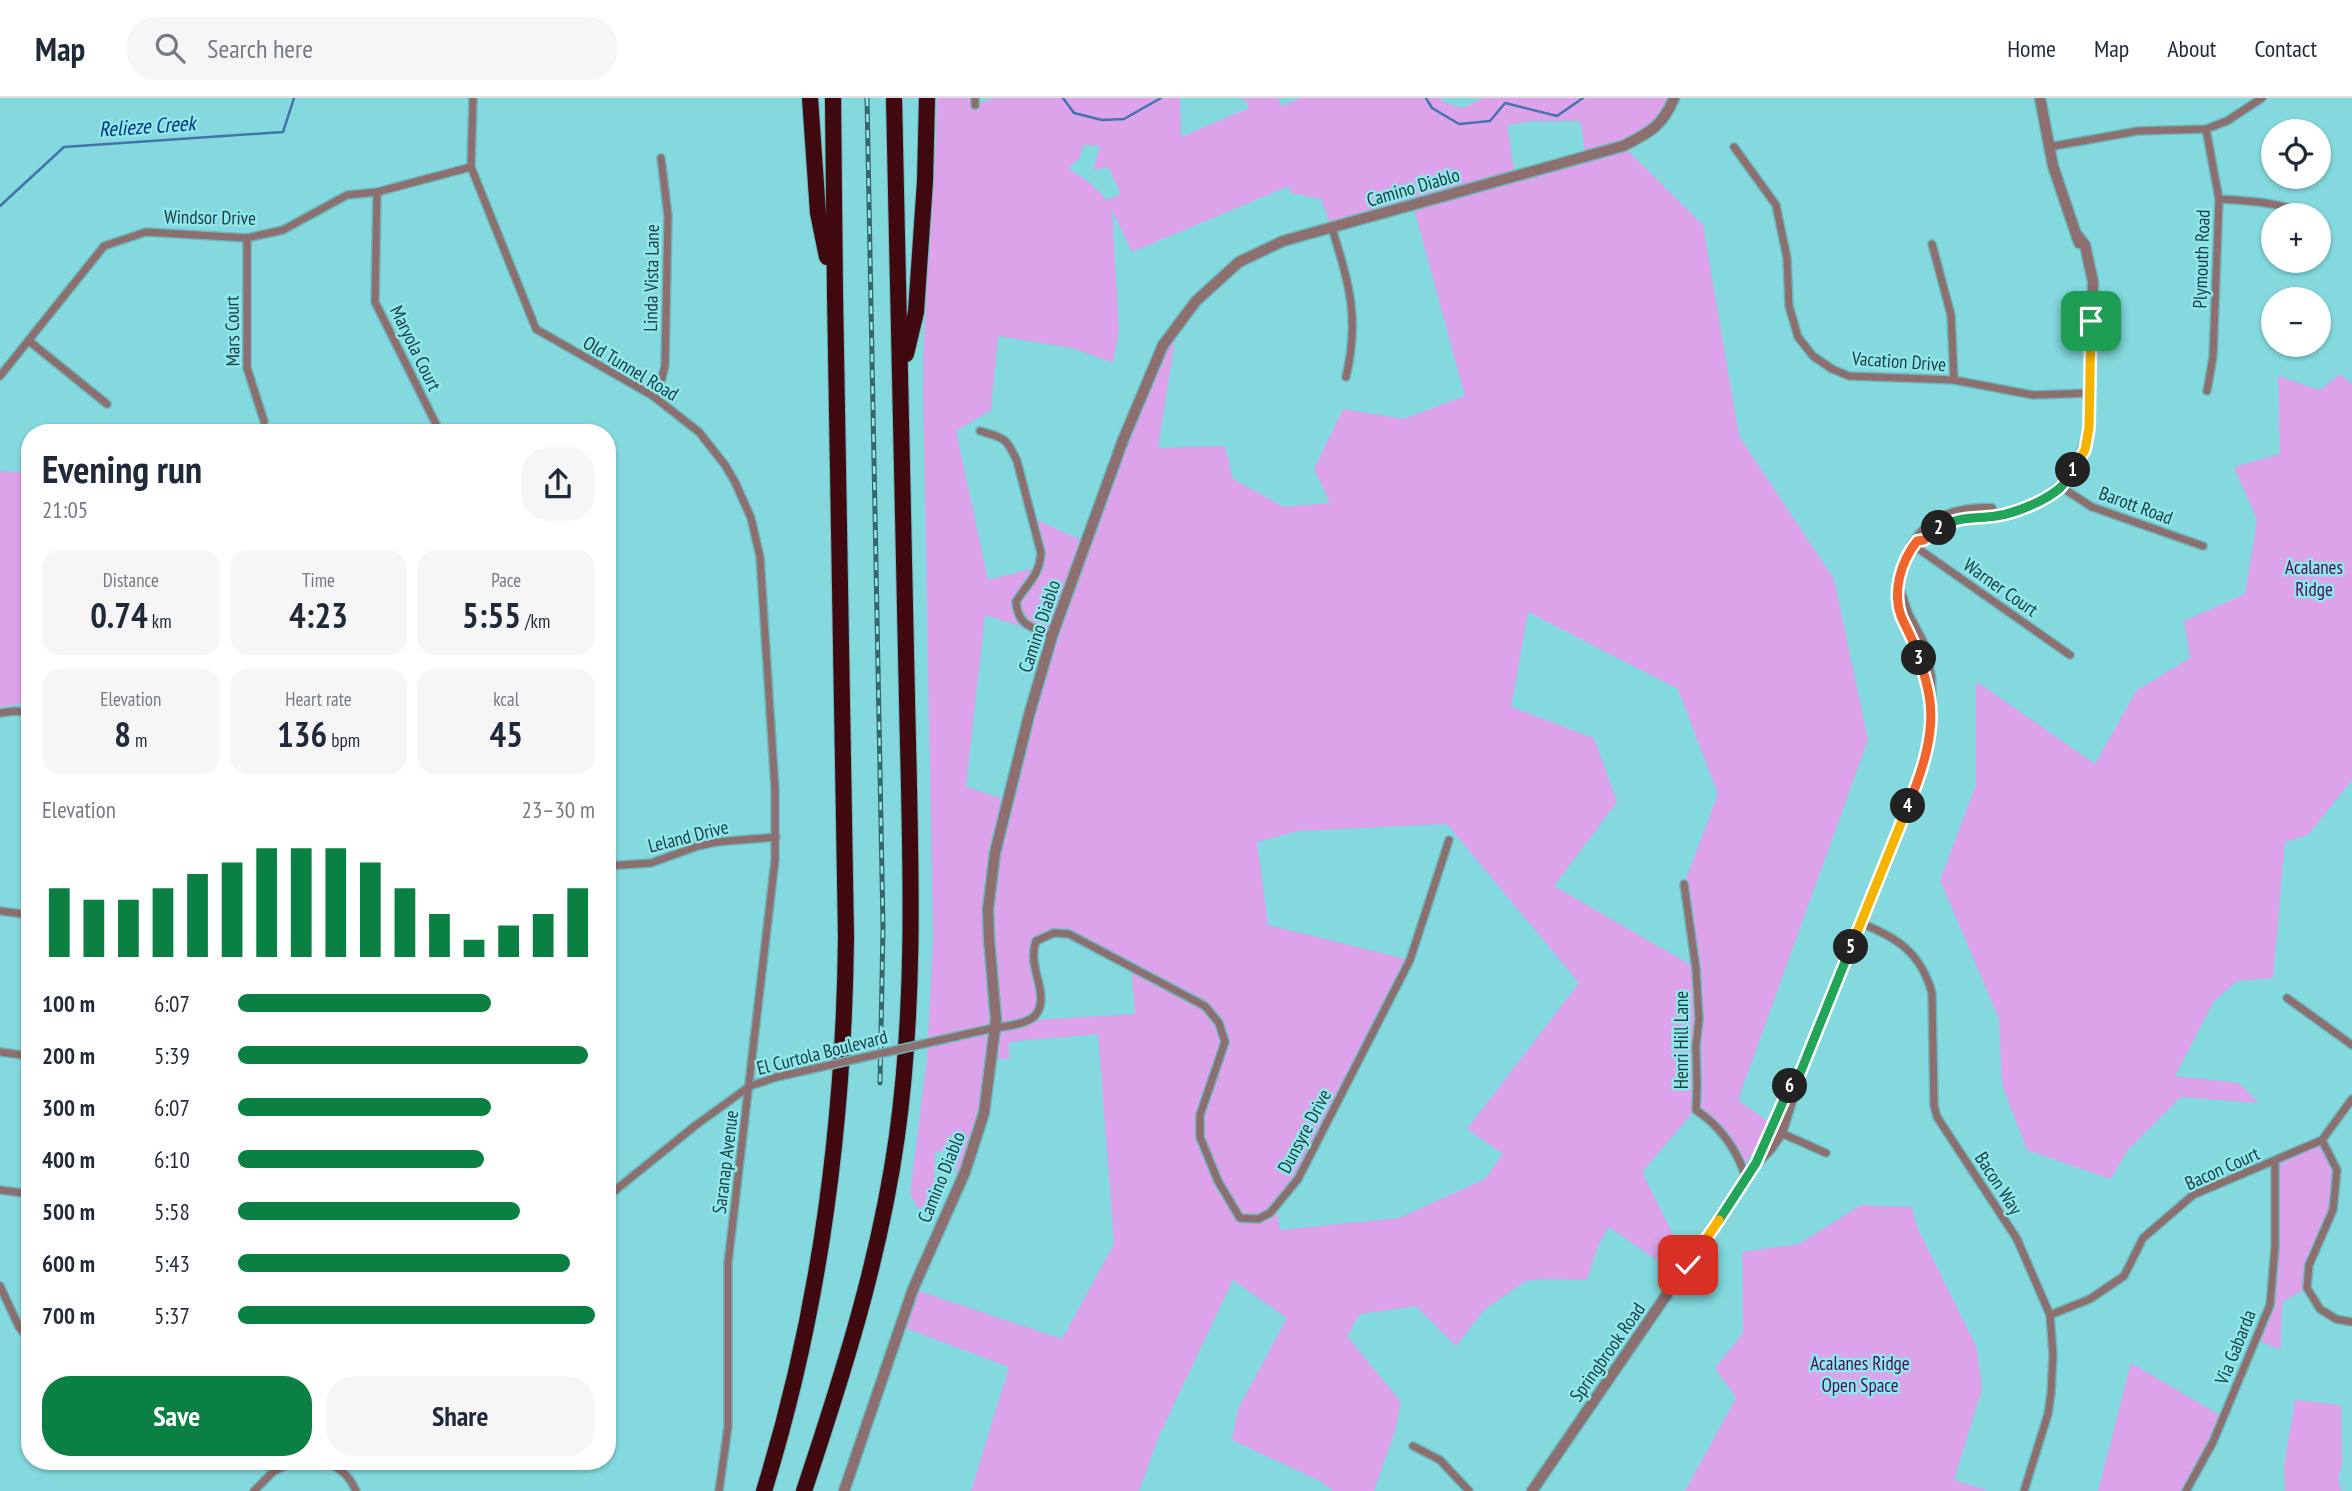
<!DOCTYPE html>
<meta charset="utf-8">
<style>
:root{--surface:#fff;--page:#f6f6f7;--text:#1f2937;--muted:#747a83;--line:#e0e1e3;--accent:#0b8043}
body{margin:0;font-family:"PT Sans Narrow",sans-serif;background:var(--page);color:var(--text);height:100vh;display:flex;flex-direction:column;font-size:26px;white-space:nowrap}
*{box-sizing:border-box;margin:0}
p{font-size:23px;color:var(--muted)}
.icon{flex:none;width:38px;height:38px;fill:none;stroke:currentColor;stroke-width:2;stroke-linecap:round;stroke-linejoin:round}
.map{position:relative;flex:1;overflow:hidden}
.panel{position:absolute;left:21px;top:326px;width:595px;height:1046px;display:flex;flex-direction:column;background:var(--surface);border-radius:28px;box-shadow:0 2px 5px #0004}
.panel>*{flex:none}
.controls{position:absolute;left:2261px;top:21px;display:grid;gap:14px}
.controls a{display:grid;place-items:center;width:70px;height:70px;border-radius:50%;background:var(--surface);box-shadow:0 2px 5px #0004;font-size:35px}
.pin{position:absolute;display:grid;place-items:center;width:60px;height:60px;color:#fff;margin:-30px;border-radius:14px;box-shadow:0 4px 10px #0006}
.km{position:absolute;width:35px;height:35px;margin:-18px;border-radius:50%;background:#222;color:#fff;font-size:19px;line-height:35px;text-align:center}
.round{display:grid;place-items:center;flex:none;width:74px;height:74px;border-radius:28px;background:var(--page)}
.summary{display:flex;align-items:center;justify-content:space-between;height:119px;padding:0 21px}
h1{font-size:38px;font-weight:800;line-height:52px}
.figures{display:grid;grid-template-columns:repeat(3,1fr);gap:10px;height:119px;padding:7px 21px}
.figures div{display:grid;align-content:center;border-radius:18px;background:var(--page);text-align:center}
.figures b{font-size:35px;font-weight:800}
.figures small{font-size:19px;font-weight:400}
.figures p{font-size:19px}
.chart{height:196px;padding:14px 21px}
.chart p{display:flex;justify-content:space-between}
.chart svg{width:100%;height:126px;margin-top:7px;stroke:var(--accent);stroke-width:6}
.primary-button{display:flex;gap:14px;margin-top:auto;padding:14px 21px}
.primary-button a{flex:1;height:80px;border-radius:28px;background:var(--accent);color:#fff;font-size:28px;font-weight:800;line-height:80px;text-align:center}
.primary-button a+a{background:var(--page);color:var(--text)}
ul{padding:0 21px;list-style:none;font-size:23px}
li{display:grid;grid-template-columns:112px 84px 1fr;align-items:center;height:52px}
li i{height:18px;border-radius:9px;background:var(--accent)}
header{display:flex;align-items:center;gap:42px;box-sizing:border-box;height:98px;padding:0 35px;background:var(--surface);border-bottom:2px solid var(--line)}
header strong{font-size:33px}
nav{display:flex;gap:38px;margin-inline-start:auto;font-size:24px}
.search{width:490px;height:63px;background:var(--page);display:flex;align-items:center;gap:18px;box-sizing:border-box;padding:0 24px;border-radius:28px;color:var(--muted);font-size:26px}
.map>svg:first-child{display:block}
.green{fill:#dca2ea;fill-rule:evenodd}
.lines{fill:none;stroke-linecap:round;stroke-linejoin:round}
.stream{stroke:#4573ae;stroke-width:2.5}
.minor-casing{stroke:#6cb7bc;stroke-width:10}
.tertiary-casing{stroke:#6cb7bc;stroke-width:13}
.motorway-casing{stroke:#6cb7bc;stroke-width:18}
.minor{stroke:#8c6f6e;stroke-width:7}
.tertiary{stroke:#8c6f6e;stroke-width:10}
.motorway{stroke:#40090f;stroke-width:16}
.rail-casing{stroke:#36686b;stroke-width:5}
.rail{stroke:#90e7eb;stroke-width:2.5;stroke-dasharray:8;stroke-linecap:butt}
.minor-bridge-casing{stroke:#6cb7bc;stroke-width:10;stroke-linecap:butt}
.minor-bridge{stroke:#8c6f6e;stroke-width:7}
.split-1-casing{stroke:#fff;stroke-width:14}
.split-2-casing{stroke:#fff;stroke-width:14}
.split-3-casing{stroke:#fff;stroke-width:14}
.split-4-casing{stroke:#fff;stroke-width:14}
.split-5-casing{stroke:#fff;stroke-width:14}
.split-6-casing{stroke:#fff;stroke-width:14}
.split-7-casing{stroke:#fff;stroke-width:14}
.split-8-casing{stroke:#fff;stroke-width:14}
.split-1{stroke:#f5b400;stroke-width:9}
.split-2{stroke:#22a559;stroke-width:9}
.split-3{stroke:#f0652b;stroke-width:9}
.split-4{stroke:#f0652b;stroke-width:9}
.split-5{stroke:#f5b400;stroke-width:9}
.split-6{stroke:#22a559;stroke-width:9}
.split-7{stroke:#22a559;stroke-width:9}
.split-8{stroke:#f5b400;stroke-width:9}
.labels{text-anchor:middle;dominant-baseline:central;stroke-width:5;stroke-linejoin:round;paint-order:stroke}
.street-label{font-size:19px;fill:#1b4042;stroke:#90e7eb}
.park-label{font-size:19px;fill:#4e0d5b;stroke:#90e7eb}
.water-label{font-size:21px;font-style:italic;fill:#05347e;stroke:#90e7eb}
</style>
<header>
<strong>Map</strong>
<div class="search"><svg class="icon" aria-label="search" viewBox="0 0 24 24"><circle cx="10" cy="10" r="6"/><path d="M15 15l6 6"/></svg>Search here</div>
<nav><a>Home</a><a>Map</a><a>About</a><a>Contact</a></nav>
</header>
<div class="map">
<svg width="2352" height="1393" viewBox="0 0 2352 1393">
<rect width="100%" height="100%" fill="#83d9de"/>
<g class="green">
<path d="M937 0H975V7L994 0H1180L1181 39 1249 10 1247 4 1241 0H1278L1282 8 1301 0H1441L1443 4 1463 10 1483 0H1674L1666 19 1623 48 1703 127 1739 338 1834 481 1868 642 1738 1002 1771 1026 1744 1067 1724 1038 1695 1012 1642 1074 1688 1167 1680 1178 1609 1129 1598 1148 1587 1182 1548 1181 1526 1183 1485 1211 1456 1248 1416 1208 1360 1216 1347 1238 1401 1304 1395 1333 1374 1393H1333L1320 1383 1232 1342 1238 1311 1287 1220 1233 1182 1159 1338 1139 1393H971L1009 1269 900 1228 913 1191 1062 1241 1114 1146 1098 936 1009 944V961H991L984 1015 957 1091 956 1049 935 1055 933 1105 919 1111 910 1097 927 960 933 841 923 296C923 197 936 99 937 0ZM1532 23H1580L1586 58 1515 78 1507 27ZM1083 47 1100 48 1093 72 1108 69 1121 96 1107 102 1090 85 1068 70 1080 60ZM1289 88 1291 95 1321 101 1332 130 1413 107 1465 298 1403 321 1343 311 1314 371 1330 405 1284 409 1233 381 1225 348 1158 350 1177 228 1123 342 1085 444 1031 419 1041 455 1035 470 988 482 956 333 991 312 998 238 1072 250 1113 265 1119 233 1112 112 1132 154ZM1528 514 1678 591 1718 696 1684 786 1696 870 1554 788 1617 704 1594 640 1511 609ZM985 517 1052 538 1007 702 966 689ZM1447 726 1579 885 1467 1031 1503 1056 1485 1081 1399 1120 1280 1132 1276 1107 1298 1081 1410 862 1268 827 1257 744 1298 733ZM1054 835 1069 836 1131 869 1135 916 1032 922 1042 900 1032 854 1037 843Z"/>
<polygon points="2340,276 2352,286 2352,682 2308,737 2285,744 2273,880 2237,883 2214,903 2175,978 2239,985 2259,1005 2181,999 2127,1053 2111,1081 2027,1052 2002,986 1999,921 1940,782 1976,687 1976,583 2095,666 2136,593 2190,560 2184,523 2245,496 2257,422 2234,369 2280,356 2278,278 2320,292"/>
<polygon points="0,373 30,374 30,405 29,605 0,609"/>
<polygon points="2322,1042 2336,1077 2333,1112 2309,1167 2307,1190 2282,1204 2281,1252 2255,1241 2270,1207 2275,1064"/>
<polygon points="1861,1107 1912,1109 1917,1129 1977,1250 1982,1291 1954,1382 1989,1393 1685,1393 1736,1300 1715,1270 1743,1235 1742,1154 1799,1146"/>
<polygon points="2131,1265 2223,1319 2186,1393 2098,1393"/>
<polygon points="2295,1302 2341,1307 2342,1367 2338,1380 2341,1393 2285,1393 2284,1368"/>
</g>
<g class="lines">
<g class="stream">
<polyline points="1063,0 1074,15 1102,22 1124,21 1161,0"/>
<polyline points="1426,0 1432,10 1459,26 1490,23 1505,5 1557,18 1583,0"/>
<polyline points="0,108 64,49 283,34 294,0"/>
</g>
<g class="minor-casing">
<g id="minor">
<polyline points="473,0 471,69 536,231 653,298 699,334 725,367 735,384 751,420 760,459 775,691 775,762 728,1165 728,1329 719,1393"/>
<polyline points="975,7 975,0"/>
<polyline points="2206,31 2219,101 2213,259 2207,293"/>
<polyline points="1734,49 1776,107 1787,160 1789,208 1798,239 1813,258 1832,271 1849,278 1954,282 2033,297 2090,295"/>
<polyline points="2048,49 2138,33 2206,31 2227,23 2262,0"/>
<polyline points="377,94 375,204 440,334"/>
<path d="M2219 101C2248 103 2275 104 2303 114"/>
<path d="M1332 130C1349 186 1360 220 1346 279"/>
<polyline points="247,140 247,270 264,323"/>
<polyline points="1932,146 1951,217 1954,282"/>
<polyline points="29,243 107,306"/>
<polyline points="0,278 104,148 146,134 247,140 283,132 347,97 377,94 471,69"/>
<polyline points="653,298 661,283 665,268 668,118 661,60"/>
<path d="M980 333C1004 340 1006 339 1017 363L1041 455C1039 479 1027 485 1016 504 1018 528 1033 530 1052 538"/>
<polyline points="2061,389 2092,409 2203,448"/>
<polyline points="1913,447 2070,557"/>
<polyline points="0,615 15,613 30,615"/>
<polyline points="607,768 651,765 698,748 717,744 776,739"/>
<path d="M1684 786 1696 871 1699 921 1696 948 1697 988 1696 1012C1720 1028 1737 1052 1746 1080"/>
<polyline points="0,813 30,817"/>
<path d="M1860 825C1897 839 1921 855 1932 895L1934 1007 1937 1019 2017 1141 2050 1217 2053 1257 2051 1295 2048 1316 2024 1393"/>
<polyline points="2287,900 2352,947"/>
<path d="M958 938C971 935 983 932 996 930 1026 925 1048 923 1039 886 1035 870 1031 858 1036 843L1054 835 1069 836 1205 908 1219 925 1225 944 1200 1017V1039L1218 1083 1240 1120 1258 1121 1270 1115 1298 1081 1410 862 1449 742"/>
<polyline points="0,954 30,958"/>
<polyline points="1781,1035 1826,1055"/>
<polyline points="2322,1042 2337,1072 2333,1112 2309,1167 2307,1190 2320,1211 2336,1221 2352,1224"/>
<polyline points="0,1092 30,1096"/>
<polyline points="607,1099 696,1027 750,988 777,979"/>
<polyline points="0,1188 19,1229 30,1242"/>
<polyline points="2050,1217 2090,1201 2124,1178 2143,1140 2193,1097 2322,1042 2352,1001"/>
<polyline points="1413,1348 1440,1362 1469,1393"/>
<path d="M325 1363C341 1371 349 1377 356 1393"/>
<polyline points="254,1393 274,1373 296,1363"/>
<polyline points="2186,1393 2213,1344 2270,1207 2275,1149 2275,1064"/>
</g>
</g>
<g class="tertiary-casing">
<g id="tertiary">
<polyline points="2040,0 2053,68 2079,145"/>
<path d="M1917 443 1924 442C1939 427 1955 419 1976 418 1983 418 1991 419 1998 417 2049 407 2079 383 2089 330L2093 184 2085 147 2078 138"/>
<path d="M1898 493C1905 438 1935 409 1991 411"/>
<polyline points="1905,526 1920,562"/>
<polyline points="1756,1065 1769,1052 1781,1035 1799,978 1917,686 1928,646 1931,615 1930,579 1923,546 1907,516 1898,489"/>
<path d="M844 1393 913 1191 965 1074 984 1015 996 922 989 841 988 811 995 755 1029 617 1052 538 1123 342 1163 247 1196 203 1239 164 1283 143 1623 48C1649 35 1663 28 1674 0"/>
<polyline points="1532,1393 1746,1081 1769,1038 1789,989"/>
</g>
</g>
<g class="motorway-casing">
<g id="motorway">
<polyline points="810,0 818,115 827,159"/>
<polyline points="906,256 916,214 925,83 927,0"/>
<path d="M764 1393C820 1212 844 1028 846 839L835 196 833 0"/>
<path d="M804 1393C843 1276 880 1160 897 1038 917 893 910 747 907 601 904 400 898 200 894 0"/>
</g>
</g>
<use href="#minor" class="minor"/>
<use href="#tertiary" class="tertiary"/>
<use href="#motorway" class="motorway"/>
<g class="rail-casing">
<polyline id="rail" points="867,0 883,829 880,985"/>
</g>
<use href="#rail" class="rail"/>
<g class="minor-bridge-casing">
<polyline id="minor-bridge" points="777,979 958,938"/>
</g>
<use href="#minor-bridge" class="minor-bridge"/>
</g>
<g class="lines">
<g class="split-1-casing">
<polyline id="split-1" points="2073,372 2085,352 2089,330 2091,223"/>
</g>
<g class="split-2-casing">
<path id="split-2" d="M1939 430C1958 418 1975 421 1996 418 2016 415 2045 403 2060 390 2065 385 2069 378 2073 372"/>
</g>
<g class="split-3-casing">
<path id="split-3" d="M1919 560C1915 545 1907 532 1901 518 1892 494 1901 463 1917 443L1924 442 1939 430"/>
</g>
<g class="split-4-casing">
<path id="split-4" d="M1908 708C1922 674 1936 633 1929 597 1927 585 1923 572 1919 560"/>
</g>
<g class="split-5-casing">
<polyline id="split-5" points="1851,849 1908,708"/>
</g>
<g class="split-6-casing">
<polyline id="split-6" points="1790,988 1799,978 1851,849"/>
</g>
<g class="split-7-casing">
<polyline id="split-7" points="1719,1122 1756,1065 1790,988"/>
</g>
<g class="split-8-casing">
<polyline id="split-8" points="1688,1167 1719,1122"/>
</g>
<use href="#split-1" class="split-1"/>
<use href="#split-2" class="split-2"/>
<use href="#split-3" class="split-3"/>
<use href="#split-4" class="split-4"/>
<use href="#split-5" class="split-5"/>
<use href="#split-6" class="split-6"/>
<use href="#split-7" class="split-7"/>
<use href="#split-8" class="split-8"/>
</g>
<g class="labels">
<g class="street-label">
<text transform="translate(1413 89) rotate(-16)">Camino Diablo</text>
<text transform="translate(210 119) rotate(1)">Windsor Drive</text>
<text transform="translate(2201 161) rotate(-88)">Plymouth Road</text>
<text transform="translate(651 180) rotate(-89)">Linda Vista Lane</text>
<text transform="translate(232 233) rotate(-91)">Mars Court</text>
<text transform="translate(416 250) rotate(64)">Maryola Court</text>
<text transform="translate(1899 263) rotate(4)">Vacation Drive</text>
<text transform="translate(631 270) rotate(31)">Old Tunnel Road</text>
<text transform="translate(2136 407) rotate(20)">Barott Road</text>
<text transform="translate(2001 489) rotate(35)">Warner Court</text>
<text transform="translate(1039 528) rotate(-72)">Camino Diablo</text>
<text transform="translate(688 738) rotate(-14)">Leland Drive</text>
<text transform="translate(1681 942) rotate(-90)">Henri Hill Lane</text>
<text transform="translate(822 954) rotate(-14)">El Curtola Boulevard</text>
<text transform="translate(1304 1033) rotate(-62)">Dunsyre Drive</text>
<text transform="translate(725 1064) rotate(-83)">Saranap Avenue</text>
<text transform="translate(2222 1070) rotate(-24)">Bacon Court</text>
<text transform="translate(941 1079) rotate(-68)">Camino Diablo</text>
<text transform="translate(1999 1085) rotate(57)">Bacon Way</text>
<text transform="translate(2235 1249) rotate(-68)">Via Gabarda</text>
<text transform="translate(1607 1254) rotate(-55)">Springbrook Road</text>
</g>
<g class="park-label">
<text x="2314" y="469">Acalanes<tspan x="2314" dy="22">Ridge</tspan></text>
<text x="1860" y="1265">Acalanes Ridge<tspan x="1860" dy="22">Open Space</tspan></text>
</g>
<g class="water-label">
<text transform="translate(147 28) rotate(-4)">Relieze Creek</text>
</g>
</g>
</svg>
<div class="controls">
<a><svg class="icon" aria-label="locate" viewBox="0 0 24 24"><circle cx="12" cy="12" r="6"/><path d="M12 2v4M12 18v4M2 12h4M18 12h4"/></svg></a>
<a>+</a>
<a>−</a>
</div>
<div class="pin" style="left:2091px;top:223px;background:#1e9e55"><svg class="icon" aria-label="arrive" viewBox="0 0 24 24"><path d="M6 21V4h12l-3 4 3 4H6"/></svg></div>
<div class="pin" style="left:1688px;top:1167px;background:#d93025"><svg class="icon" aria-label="check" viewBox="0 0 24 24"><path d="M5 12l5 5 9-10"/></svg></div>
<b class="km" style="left:2073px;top:372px">1</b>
<b class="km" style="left:1939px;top:430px">2</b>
<b class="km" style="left:1919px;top:560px">3</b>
<b class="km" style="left:1908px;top:708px">4</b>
<b class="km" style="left:1851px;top:849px">5</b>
<b class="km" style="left:1790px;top:988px">6</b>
<section class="panel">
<div class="summary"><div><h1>Evening run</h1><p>21:05</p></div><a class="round"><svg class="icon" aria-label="share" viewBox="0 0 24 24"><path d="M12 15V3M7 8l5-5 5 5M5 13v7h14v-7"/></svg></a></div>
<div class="figures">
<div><p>Distance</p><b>0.74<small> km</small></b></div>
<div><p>Time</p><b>4:23</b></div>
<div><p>Pace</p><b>5:55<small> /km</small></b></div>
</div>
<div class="figures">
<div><p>Elevation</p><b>8<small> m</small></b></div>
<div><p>Heart rate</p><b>136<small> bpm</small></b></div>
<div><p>kcal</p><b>45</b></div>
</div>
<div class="chart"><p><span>Elevation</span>23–30 m</p>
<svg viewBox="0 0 160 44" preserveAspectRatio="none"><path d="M5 44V20M15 44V24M25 44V24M35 44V20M45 44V15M55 44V11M65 44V6M75 44V6M85 44V6M95 44V11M105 44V20M115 44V29M125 44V38M135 44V33M145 44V29M155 44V20"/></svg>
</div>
<ul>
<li><b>100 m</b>6:07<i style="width:71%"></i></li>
<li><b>200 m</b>5:39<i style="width:98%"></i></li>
<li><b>300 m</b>6:07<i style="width:71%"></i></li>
<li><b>400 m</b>6:10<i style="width:69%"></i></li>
<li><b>500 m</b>5:58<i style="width:79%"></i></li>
<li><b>600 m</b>5:43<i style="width:93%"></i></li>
<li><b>700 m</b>5:37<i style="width:100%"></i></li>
</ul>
<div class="primary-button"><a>Save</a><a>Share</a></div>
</section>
</div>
